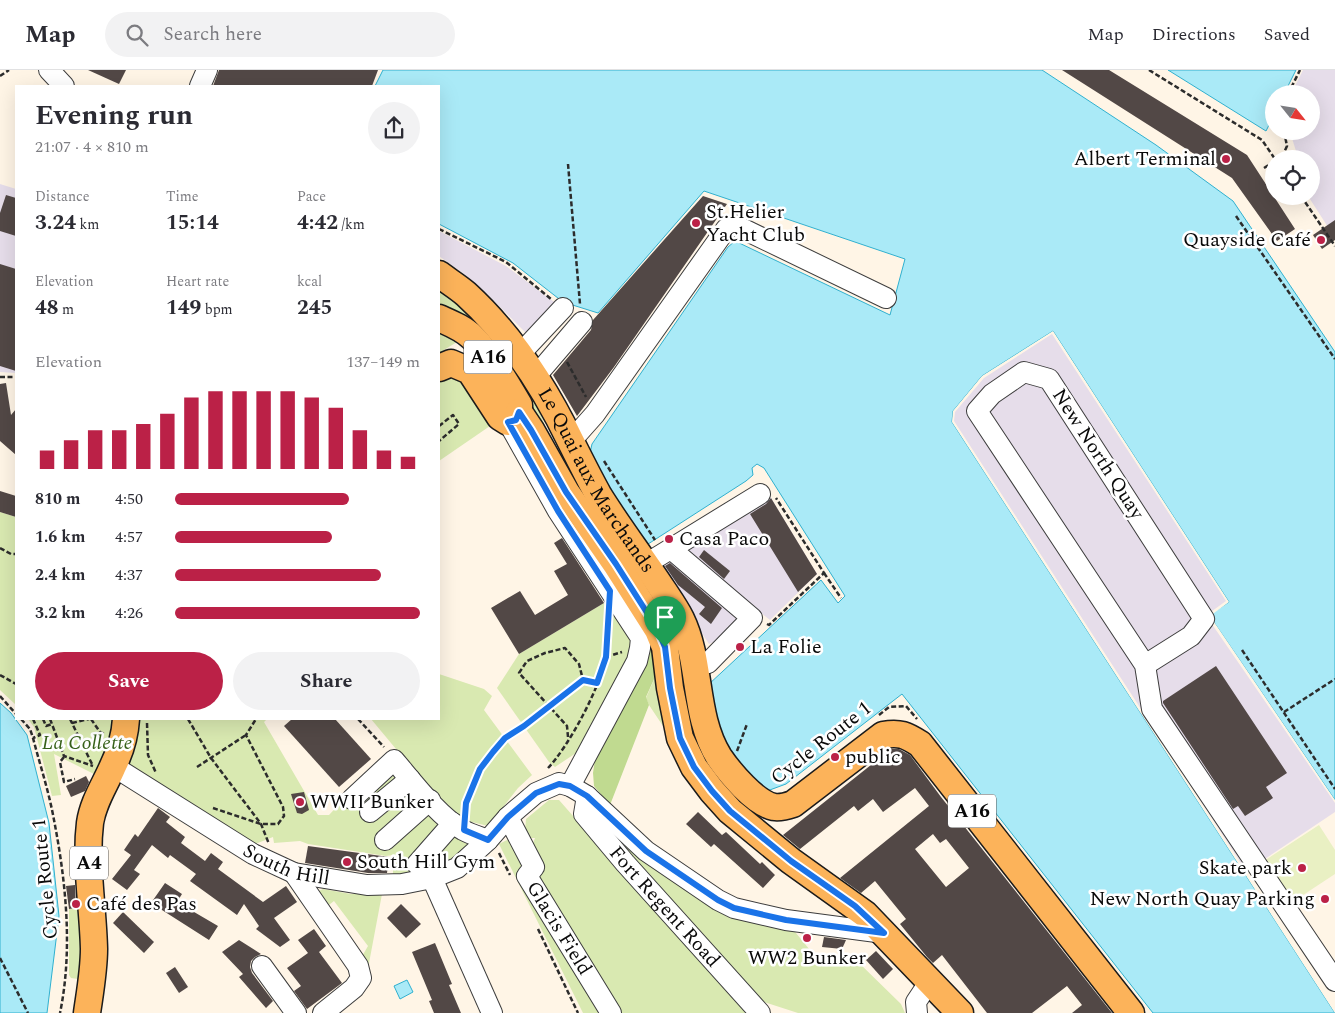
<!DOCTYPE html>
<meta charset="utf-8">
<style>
:root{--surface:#fff;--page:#f2f2f3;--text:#2b2b33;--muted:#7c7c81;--line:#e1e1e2;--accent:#bb2147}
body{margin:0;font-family:Spectral,serif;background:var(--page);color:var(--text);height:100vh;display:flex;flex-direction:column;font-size:19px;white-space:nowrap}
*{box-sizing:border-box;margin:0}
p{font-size:16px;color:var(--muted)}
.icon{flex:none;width:28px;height:28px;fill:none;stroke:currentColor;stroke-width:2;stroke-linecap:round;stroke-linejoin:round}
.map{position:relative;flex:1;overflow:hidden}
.details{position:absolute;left:15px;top:15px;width:425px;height:635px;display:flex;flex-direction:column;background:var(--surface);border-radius:0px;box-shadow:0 5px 20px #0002}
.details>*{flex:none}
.needle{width:32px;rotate:120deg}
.buttons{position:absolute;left:1265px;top:15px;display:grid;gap:10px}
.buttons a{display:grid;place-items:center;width:55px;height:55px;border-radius:50%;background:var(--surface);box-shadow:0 5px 20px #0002;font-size:25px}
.pin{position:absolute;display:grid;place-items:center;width:42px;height:42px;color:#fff;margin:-51px -21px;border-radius:50% 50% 50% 0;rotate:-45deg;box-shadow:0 0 5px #0007}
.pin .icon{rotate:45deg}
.round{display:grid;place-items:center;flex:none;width:52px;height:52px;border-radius:26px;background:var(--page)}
.headline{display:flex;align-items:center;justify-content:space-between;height:85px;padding:0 20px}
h1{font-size:28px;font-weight:700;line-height:38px}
.stats{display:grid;grid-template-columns:repeat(3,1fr);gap:8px;height:85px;padding:5px 20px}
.stats div{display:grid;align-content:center}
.stats b{font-size:21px;font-weight:700}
.stats small{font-size:14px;font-weight:400}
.stats p{font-size:14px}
.chart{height:140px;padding:10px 20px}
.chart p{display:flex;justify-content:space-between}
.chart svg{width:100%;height:90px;margin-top:5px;stroke:var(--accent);stroke-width:6}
.primary-button{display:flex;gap:10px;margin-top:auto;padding:10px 20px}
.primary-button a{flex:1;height:58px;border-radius:30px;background:var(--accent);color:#fff;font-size:20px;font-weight:700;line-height:58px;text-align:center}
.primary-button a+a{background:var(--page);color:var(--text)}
ul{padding:0 20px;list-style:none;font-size:16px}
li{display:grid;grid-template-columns:80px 60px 1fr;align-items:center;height:38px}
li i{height:12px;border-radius:6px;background:var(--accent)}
header{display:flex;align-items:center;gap:30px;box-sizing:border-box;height:70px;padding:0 25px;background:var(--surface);border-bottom:1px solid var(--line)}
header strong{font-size:24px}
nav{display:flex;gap:28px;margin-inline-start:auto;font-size:18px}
.search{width:350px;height:45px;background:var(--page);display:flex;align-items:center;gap:12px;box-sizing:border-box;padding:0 18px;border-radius:28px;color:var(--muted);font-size:19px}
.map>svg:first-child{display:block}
.industrial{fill:#e6ddea}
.green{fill:#d9e9b1}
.forest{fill:#c0da90}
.pitch{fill:#e9f0c3}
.water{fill:#aaeaf7;stroke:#30b0cf}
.pier{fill:#fff5e6}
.building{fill:#524846;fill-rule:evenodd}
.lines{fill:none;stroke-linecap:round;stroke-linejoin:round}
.minor-casing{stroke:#3d3d3d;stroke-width:22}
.major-casing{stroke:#1b1b1b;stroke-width:29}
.path{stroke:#2c2c2c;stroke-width:2.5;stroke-dasharray:5 2.5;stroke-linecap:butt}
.minor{stroke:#fff;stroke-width:20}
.major{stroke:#fcb35a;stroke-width:26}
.route-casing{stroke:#fff;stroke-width:10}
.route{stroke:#1a73e8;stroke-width:6}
.poi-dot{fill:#bb2147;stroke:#fff;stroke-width:2}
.labels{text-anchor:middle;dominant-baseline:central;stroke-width:5;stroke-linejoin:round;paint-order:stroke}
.shield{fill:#fff;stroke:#545454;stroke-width:1}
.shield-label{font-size:19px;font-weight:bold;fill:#0a0a0a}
.poi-label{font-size:20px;fill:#0a0a0a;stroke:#fff;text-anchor:start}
.street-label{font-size:20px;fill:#0a0a0a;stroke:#fff}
.park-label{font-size:20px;font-style:italic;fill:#37611a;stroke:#fff}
</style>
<header>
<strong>Map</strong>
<div class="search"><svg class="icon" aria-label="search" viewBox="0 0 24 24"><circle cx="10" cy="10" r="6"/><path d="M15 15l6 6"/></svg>Search here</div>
<nav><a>Map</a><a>Directions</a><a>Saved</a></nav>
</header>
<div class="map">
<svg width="1335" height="943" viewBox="0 0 1335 943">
<rect width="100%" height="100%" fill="#fff5e6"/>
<g class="industrial">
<polygon points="1303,0 1335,0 1335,168 1308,126 1311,126 1311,89 1292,89 1296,81 1291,65 1294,61 1311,61 1311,24 1291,24"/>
<polygon points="0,114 16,119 16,303 0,302"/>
<polygon points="439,161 506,196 557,234 528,265 484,221 464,204 439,186"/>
<polygon points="1053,261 1229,532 1335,730 1335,742 1244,803 952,352 953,341 982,306"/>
<polygon points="769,425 817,504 770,550 689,486 690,475"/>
<polygon points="670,487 739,544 737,552 716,571 709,574 661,501"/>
</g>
<g class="green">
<polygon points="439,214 492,264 536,334 551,370 439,237"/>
<polygon points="439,263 457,272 439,283"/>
<polygon points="457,305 470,316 490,356 439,391 439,308"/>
<polygon points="0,442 16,447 16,635 0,620"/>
<polygon points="604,533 612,535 634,568 631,592 588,665 576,683 555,697 549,692 497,618 519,584"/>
<polygon points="659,598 659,629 663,656 649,635 646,628"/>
<polygon points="439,604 484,619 492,626 484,640 532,705 518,718 488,756 464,750 426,715 371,649 439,649"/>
<polygon points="28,649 120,649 100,707 54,684 61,725 52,726 34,657"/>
<polygon points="134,649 267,649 264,652 318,745 329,745 346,727 386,705 396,706 452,765 465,773 468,770 471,777 460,789 432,801 393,809 393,785 386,786 308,774 300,771 274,773 273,767 253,775 131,699 127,687"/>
<polygon points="549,730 559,730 746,943 616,943 534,808 532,776 535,768 530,768 525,761 526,749"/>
<polygon points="606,752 657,799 791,857 819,891 855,889 901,934 905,943 798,943 764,932 603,757"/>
<polygon points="509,769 602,943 583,943 499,774"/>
<polygon points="323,819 351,824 382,824 366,909 361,888 368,876 334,831 325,838 317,829 319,821"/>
<polygon points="80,838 82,860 82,907 78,909 71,908 69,905 69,839"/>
</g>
<polygon class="forest" points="652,575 659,598 646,627 649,635 610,735 594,716 593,703 596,683"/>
<polygon class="pitch" points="1319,755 1335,780 1335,804 1291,833 1264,791"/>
<g class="water">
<polygon points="383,0 1042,0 1156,75 1233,131 1335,282 1335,730 1209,545 1229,532 1053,261 982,306 953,341 952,352 1335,943 1153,943 902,624 786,714 767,721 744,703 717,665 708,615 821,510 838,533 845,526 764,398 757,394 752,398 753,405 746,411 645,476 614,434 590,383 592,374 728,177 735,171 890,245 905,189 704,121 598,243 563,232 513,193 439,154 439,16 375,16"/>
<polygon points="1168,0 1296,0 1284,24 1274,24 1274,45 1266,61"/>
<polygon points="0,633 11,643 27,665 49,753 59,846 47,943 0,943"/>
<polygon points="407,910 413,922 400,929 394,916"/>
</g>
<polygon class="pier" points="1053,261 1229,532 1210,546 1335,730 1335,733 1207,547 1208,544 1226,531 1052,264 984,308 955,342 954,351 1335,938 1335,943 952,352 953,341 982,306"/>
<g class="building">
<polygon points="88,0 126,0 119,14"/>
<polygon points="219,0 378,0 372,16 213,16"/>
<polygon points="1062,0 1109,0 1247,85 1295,159 1277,171 1232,108"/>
<polygon points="6,125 16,128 16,166 0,161 0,143"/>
<polygon points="703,126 727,134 614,297 577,346 553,305 591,260 593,250"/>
<polygon points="1335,150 1335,170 1322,179 1313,165"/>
<polygon points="0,194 16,199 16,301 0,296"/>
<polygon points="6,313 11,345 16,339 16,385 0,371 0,314"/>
<polygon points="0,421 16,426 16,447 0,442"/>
<polygon points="771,428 817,504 798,522 750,444 766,434"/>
<polygon points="562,468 604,533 519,584 491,538 520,521 535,545 568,525 554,501 567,494 554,473"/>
<polygon points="704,480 730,501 724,509 699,487"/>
<polygon points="670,493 722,538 711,554 699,544 705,537 678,515 665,496"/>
<polygon points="1216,596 1287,703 1266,717 1273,728 1245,746 1238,736 1233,739 1163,633 1163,631"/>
<polygon points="292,649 335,649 371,689 339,717 284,656"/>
<path d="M891 679H899L910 685 941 727 1112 943H1072L1082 935 1067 916 1032 943H987L942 885 933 893 927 887 900 854 906 849 875 811 861 823 840 808 929 736 915 718 883 742 873 729 858 741 854 736 800 779 783 765ZM933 764 940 773 946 769 969 798 946 817 915 779Z"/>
<polygon points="86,706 89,712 85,721 71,727 66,716"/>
<polygon points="304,722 309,740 302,744 297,743 291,724"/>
<polygon points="158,738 170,747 166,752 185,767 181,773 205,791 211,783 223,792 218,799 263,832 286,816 297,832 274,848 290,870 280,877 256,859 259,856 244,834 237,845 190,811 196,804 170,785 168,788 152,775 134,800 140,804 127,820 112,809 131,785 124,780 135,764 138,767"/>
<polygon points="698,742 722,765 726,762 760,794 762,792 775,805 763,818 714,774 711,777 686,754"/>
<polygon points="308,776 389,787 387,803 368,803 305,793"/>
<polygon points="165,813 182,824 177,832 218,856 209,870 151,833"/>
<polygon points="75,815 76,838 69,839 66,816"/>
<polygon points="401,834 421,854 406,868 387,848"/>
<polygon points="123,842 154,872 144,883 113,853"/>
<polygon points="314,859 326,876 319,882 342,913 307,939 294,921 301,916 287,898 308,883 298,870"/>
<polygon points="824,867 846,870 842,879 822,877"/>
<polygon points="239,870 261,884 255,887 251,891 250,897 252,903 273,931 266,938 239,907 243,904 222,882"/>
<polygon points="435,873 452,914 449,915 461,943 434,943 429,931 432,930 412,882"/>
<polygon points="876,881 893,899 883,909 866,890"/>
<polygon points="175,897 188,917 179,923 166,903"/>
</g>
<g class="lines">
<g class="minor-casing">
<g id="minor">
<polyline points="49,0 64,16"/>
<polyline points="200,16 207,0"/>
<polyline points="519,285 563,238"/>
<polyline points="535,307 582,252"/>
<polyline points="571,371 595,344 726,159 735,155 886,228"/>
<polyline points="671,479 752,548 708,593 696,596"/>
<polyline points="646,494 760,424"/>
<polyline points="1145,595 1191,566 1204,549 1049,309 1024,302 992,324 977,341 1145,595 1152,639 1335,911"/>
<path id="s1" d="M113 696 253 784 294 803 367 815 402 814 432 808 457 798 488 770 508 747 536 723 559 713 570 716 637 591 640 578 641 568 558 441 508 352"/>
<polyline points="570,716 587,726 646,781 718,830 734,838 786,850 884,863"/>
<path id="s2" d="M587 726 584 744 625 793 760 943"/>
<path d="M352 729 394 690C412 711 439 747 463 760 470 764 480 767 488 770"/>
<polyline points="370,742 410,709"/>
<path id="s3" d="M508 747 534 797 527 806 611 943"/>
<polyline points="385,770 430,730"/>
<polyline points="417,794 453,753"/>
<polyline points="294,803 358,896 361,908 354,918 323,943"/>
<polyline points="432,808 492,943"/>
<polyline points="262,896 296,943"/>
<polyline points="917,943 916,932 930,911"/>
</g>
</g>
<g class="major-casing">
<g id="major">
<path id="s4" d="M439 204C448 211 458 217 466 224 511 265 545 318 571 372 580 390 589 408 599 426 619 458 642 488 663 520 669 529 676 539 681 549 702 592 693 645 719 687 730 703 755 733 774 737 780 738 787 736 793 734L883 665C900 662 906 665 920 674L1131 943"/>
<path d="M439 248C450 253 463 258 472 267 488 282 508 316 519 335V342L516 349 508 352 500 347 470 301 451 293 439 298"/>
<polyline points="519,342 531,360 566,422 616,494 658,560 665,577 670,618 680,668 694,697 712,721 730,741 791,791 865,844 960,943"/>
<path d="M87 943C90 922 94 900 94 879 93 837 85 794 90 753 93 732 105 715 113 696 120 682 125 665 126 649"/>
</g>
</g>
<g class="path">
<polyline points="1149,0 1262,70 1275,89"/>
<polyline points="0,6 9,0"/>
<polyline points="1288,24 1300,0"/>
<polyline points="1282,87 1287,76 1284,61"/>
<polyline points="568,94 580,234"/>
<polyline points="1264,98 1272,93"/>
<polyline points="1301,126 1335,176"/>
<polyline points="1236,146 1335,289"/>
<polyline points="439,159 506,192 551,229"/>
<polyline points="567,292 586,327"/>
<polyline points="0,307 16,307"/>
<polyline points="439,356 453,345 459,354 439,371"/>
<polyline points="604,391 655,470"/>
<polyline points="0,478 11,484 16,484"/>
<polyline points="824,503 841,528"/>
<polyline points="767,554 769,555 824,503 776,428"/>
<polyline points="1242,580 1335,719"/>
<polyline points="606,587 622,582"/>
<polyline points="0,605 16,614"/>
<polyline points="0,626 16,644"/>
<polyline points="1284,642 1335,609"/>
<polyline points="879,645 889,637 906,636 917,649"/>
<path d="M21 649 30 659 33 668C40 695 49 722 54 750 66 812 73 880 60 943"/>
<polyline points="33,649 40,665 33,668"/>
<polyline points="43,649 46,656 52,654"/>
<polyline points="50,649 64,686 93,696"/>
<polyline points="70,649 92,694"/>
<polyline points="91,649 100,662 104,664"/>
<polyline points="188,649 211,688 261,754 269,774"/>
<polyline points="358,649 384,677"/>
<polyline points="72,653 89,649"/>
<polyline points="147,653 148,685 156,703"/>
<polyline points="568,667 567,656 519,603 527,591 545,583 565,578 579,594 583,610"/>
<polyline points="737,681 747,654"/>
<polyline points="64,687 60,692 64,712 75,709"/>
<polyline points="197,697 246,665"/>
<path d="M548 698C569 676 601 616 606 586 608 573 607 560 608 547"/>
<polyline points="213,738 261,754 278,754 284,746 283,737 246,665 256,649"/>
<polyline points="465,741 466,733 480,699 505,668 524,656 583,610 597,613"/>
<polyline points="499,783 510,805"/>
<polyline points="538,859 578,943"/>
<polyline points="0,888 28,943"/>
</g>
<use href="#minor" class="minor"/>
<use href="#major" class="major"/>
</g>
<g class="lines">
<g class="route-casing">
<polygon id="route" points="519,342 531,360 566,422 616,494 658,560 665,577 670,618 680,668 694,697 712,721 730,741 791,791 855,836 884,863 786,850 734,838 718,830 646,781 587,726 570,716 559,714 536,723 508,747 488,770 464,760 466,733 480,699 493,682 505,668 524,656 583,610 597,613 606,587 610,521 558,441 508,352 516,350"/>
</g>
<use href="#route" class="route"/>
</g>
<g class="poi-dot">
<circle cx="1226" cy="89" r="5"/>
<circle cx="696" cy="153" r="5"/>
<circle cx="1321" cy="170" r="5"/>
<circle cx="669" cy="469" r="5"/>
<circle cx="740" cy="577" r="5"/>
<circle cx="835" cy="687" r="5"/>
<circle cx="300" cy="732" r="5"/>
<circle cx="347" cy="792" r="5"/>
<circle cx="1302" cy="798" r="5"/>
<circle cx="1325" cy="829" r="5"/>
<circle cx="76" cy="834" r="5"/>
<circle cx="807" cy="868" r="5"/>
</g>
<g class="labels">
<g class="shield">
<rect x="464" y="270.5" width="48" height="33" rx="4"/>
<rect x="948" y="724.5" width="48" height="33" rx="4"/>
<rect x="70" y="776.5" width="38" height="33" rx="4"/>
</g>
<g class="shield-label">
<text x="488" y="287">A16</text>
<text x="972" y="741">A16</text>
<text x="89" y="793">A4</text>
</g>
<g class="poi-label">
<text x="1216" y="89" text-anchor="end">Albert Terminal</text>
<text x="706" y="142">St.Helier<tspan x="706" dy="23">Yacht Club</tspan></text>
<text x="1311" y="170" text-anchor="end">Quayside Café</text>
<text x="679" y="469">Casa Paco</text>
<text x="750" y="577">La Folie</text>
<text x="845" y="687">public</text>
<text x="310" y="732">WWII Bunker</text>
<text x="357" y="792">South Hill Gym</text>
<text x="1292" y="798" text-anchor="end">Skate park</text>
<text x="1315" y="829" text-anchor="end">New North Quay Parking</text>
<text x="86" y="834">Café des Pas</text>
<text x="807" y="888" text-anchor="middle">WW2 Bunker</text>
</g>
<g class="street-label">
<text transform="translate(1098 384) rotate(57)">New North Quay</text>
<text stroke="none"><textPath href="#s4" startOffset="262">Le Quai aux Marchands</textPath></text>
<text transform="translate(821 673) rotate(-38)">Cycle Route 1</text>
<text stroke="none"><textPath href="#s1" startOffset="201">South Hill</textPath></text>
<text transform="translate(45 809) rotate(-96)">Cycle Route 1</text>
<text stroke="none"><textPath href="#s2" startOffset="141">Fort Regent Road</textPath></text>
<text stroke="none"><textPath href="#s3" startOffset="129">Glacis Field</textPath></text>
</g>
<g class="park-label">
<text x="87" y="673">La Collette</text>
</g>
</g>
</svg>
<div class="buttons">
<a><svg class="needle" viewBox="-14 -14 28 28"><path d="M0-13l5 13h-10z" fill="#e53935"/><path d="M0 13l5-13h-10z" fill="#7c7c81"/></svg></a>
<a><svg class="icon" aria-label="locate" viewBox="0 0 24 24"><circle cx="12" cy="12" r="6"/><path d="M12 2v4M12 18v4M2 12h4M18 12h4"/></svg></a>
</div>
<div class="pin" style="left:665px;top:577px;background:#1e9e55"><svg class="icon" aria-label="arrive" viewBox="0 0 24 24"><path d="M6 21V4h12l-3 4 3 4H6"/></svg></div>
<section class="details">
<div class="headline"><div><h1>Evening run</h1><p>21:07 · 4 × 810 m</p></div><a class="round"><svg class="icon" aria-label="share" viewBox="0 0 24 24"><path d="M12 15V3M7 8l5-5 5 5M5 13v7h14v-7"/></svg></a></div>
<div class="stats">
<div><p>Distance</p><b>3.24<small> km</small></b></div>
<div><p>Time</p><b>15:14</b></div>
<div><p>Pace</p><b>4:42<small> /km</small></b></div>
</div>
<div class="stats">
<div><p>Elevation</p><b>48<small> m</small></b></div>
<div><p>Heart rate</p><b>149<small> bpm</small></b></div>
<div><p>kcal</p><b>245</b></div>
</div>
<div class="chart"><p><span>Elevation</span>137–149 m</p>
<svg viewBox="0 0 160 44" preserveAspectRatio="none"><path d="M5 44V35M15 44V30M25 44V25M35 44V25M45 44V22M55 44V17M65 44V9M75 44V6M85 44V6M95 44V6M105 44V6M115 44V9M125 44V14M135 44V25M145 44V35M155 44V38"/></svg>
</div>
<ul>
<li><b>810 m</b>4:50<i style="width:71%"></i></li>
<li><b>1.6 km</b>4:57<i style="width:64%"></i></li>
<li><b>2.4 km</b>4:37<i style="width:84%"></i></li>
<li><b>3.2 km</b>4:26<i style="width:100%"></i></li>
</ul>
<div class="primary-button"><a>Save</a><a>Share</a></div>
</section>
</div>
